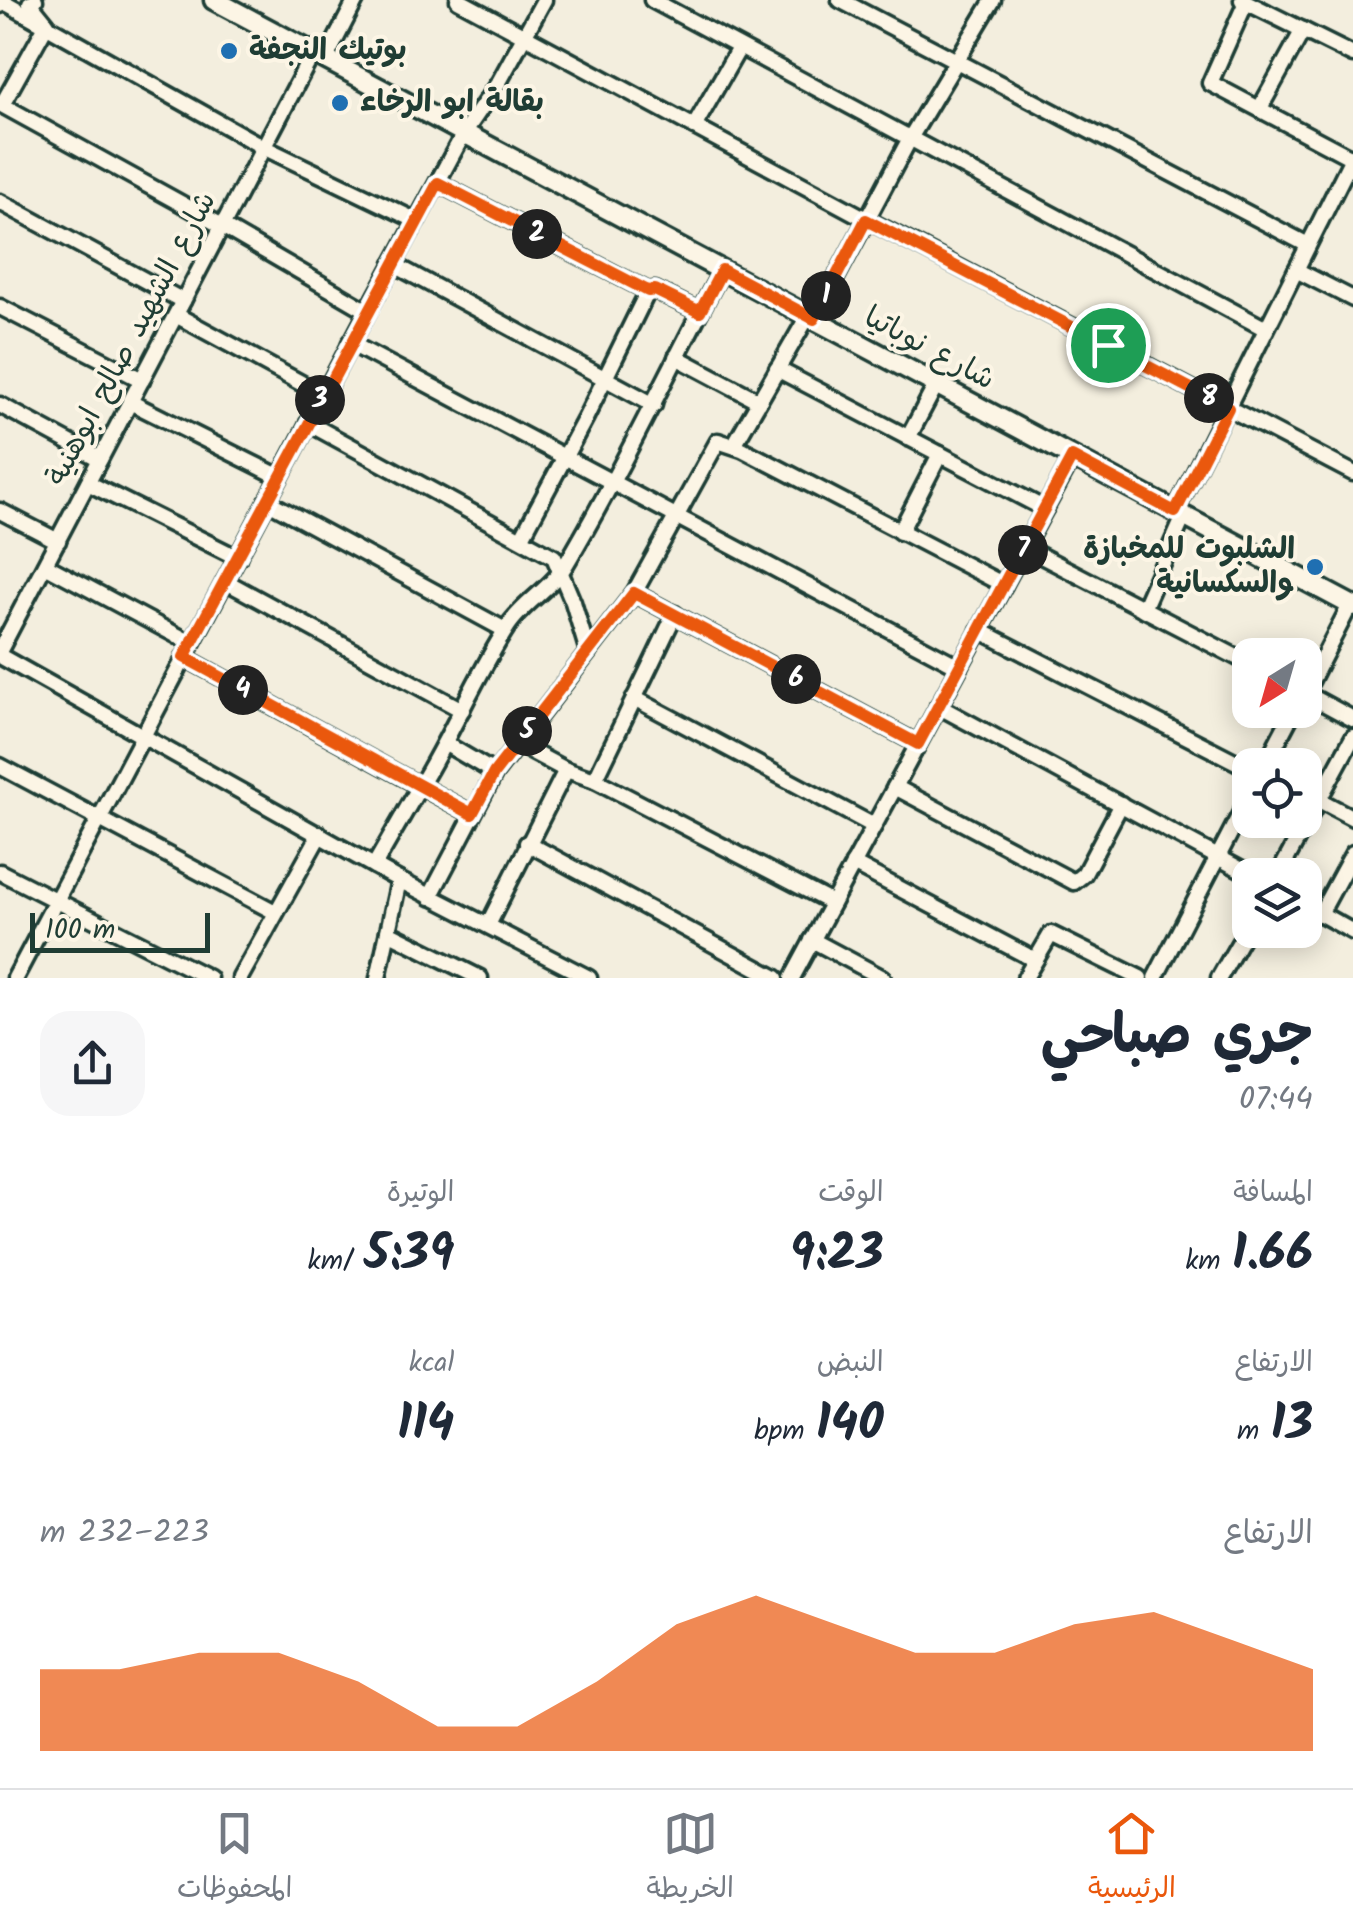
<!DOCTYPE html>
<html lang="ar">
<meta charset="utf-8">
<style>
:root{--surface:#fff;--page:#f6f6f7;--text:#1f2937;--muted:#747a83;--line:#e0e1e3;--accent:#ea580c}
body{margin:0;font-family:Kalam,"Playpen Sans Arabic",sans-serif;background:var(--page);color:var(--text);direction:rtl;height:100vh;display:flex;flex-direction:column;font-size:38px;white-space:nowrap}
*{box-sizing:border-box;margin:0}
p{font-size:32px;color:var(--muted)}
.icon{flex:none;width:55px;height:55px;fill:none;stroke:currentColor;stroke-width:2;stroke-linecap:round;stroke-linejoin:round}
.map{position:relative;height:978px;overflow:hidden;direction:ltr}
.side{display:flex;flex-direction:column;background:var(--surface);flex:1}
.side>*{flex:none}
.needle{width:65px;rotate:217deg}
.buttons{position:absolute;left:1232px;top:638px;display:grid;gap:20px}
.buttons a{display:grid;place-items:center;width:90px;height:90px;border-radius:20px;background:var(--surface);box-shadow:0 5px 25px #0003;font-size:50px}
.scale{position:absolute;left:30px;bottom:25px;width:180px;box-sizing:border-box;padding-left:10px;border:5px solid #1f3d34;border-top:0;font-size:28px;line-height:35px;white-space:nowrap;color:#1f3d34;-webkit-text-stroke:8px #fcf5e5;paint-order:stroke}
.pin{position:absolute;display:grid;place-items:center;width:85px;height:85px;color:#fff;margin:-42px;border:5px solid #fff;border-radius:50%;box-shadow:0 2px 10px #0007}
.km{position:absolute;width:50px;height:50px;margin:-25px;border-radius:50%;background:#222;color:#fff;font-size:28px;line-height:50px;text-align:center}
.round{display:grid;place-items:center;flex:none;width:105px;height:105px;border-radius:30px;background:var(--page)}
.headline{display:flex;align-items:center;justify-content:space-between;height:170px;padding:0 40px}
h1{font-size:55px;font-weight:700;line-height:75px}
.stats{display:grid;grid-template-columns:repeat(3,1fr);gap:15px;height:170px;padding:10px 40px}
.stats div{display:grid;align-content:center}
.stats b{font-size:50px;font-weight:700}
.stats small{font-size:28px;font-weight:400}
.stats p{font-size:28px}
.chart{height:280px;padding:20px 40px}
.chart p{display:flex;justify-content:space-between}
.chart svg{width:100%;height:180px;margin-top:10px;fill:var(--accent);opacity:.7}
.tabs{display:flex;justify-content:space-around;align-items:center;height:140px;border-top:2px solid var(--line);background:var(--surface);font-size:28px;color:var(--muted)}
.tabs a{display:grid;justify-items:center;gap:5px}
.tabs .on{color:var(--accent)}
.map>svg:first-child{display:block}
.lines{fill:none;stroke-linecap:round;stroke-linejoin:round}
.minor-casing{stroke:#1f3d34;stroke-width:21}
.tertiary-casing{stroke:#1f3d34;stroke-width:25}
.minor{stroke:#fcf5e5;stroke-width:14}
.tertiary{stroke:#fcf5e5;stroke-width:18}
.route-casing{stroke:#fff;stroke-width:20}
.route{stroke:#ea580c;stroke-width:12}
.poi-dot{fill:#1f6fb2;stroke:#fcf5e5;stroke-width:4}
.labels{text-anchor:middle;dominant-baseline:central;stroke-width:8;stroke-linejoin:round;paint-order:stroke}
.poi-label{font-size:30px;font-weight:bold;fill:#1f3d34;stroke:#fcf5e5;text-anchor:start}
.street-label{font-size:30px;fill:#1f3d34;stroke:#fcf5e5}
</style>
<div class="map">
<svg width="1353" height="978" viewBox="0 0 1353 978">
<rect width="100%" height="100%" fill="#f3eede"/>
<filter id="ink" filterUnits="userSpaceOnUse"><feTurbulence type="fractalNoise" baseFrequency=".01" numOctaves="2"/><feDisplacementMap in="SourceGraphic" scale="20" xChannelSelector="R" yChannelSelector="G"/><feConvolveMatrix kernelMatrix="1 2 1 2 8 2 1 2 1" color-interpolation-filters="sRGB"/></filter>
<g filter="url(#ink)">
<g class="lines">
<g class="minor-casing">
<g id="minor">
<polyline points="35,0 30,3 47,24 2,105 222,226 368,311"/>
<polyline points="458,0 866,219 1353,473"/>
<polyline points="652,0 1266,329"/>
<polyline points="840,0 1308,245"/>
<polyline points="1242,0 1353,55"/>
<polyline points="1246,2 1210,83 1352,158"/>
<polyline points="0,5 6,3 263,147 417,221"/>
<polyline points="325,60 356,0"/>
<polyline points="1260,108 1303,30"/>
<polyline points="694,127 739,48"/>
<polyline points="438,183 648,291 655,290 700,312"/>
<polyline points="0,202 183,301"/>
<polyline points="393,264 654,405"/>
<polyline points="1296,270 1353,299"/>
<polyline points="0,307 142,380"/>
<polyline points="176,315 323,395"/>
<polyline points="814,319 909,140 993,0"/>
<polyline points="350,343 960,667"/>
<polyline points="676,357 759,401"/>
<polyline points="777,369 1045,509"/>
<polyline points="130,402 280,477"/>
<polyline points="0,405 100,459"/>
<polyline points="308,423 554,557 573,602 588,652"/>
<polyline points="908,438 936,385"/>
<polyline points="734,445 808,316"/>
<polyline points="88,483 238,558"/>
<polyline points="267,501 505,630"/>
<polyline points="0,511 58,541"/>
<polyline points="1175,512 1353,156"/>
<polyline points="900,532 940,454"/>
<polyline points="522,537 585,419 648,291"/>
<polyline points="1024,547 1250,664"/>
<polyline points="45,565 191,643"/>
<polyline points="225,581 462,710"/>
<polyline points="634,593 918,744"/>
<polyline points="1143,609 1184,516"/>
<polyline points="979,630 1250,769"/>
<polyline points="0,650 313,53"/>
<polyline points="0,656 399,880 589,978"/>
<polyline points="184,657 420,786 374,866"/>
<polyline points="1305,693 1350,605"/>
<polyline points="1305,693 1353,719"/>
<polyline points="634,698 874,826"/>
<polyline points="938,706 1251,875"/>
<polyline points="446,744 495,773"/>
<polyline points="517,744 566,770 595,780 832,903"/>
<polyline points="1265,765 1294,710"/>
<polyline points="0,766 275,912"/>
<polyline points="595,780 675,614"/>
<polyline points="895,787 1074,882 1084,874 1121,804"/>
<polyline points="1319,800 1353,818"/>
<path d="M472 814 420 786C452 734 475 677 508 626 523 603 550 589 565 566 622 470 669 369 722 270"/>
<polyline points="527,843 776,978"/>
<polyline points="853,864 1035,960"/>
<polyline points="0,872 209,978"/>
<polyline points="1278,875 1353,737"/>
<polyline points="430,897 495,773 634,593 718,441 742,449 1004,585"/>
<polyline points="1305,905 1353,932"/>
<polyline points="1320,914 1353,853"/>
<polyline points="488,925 566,770"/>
<polyline points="388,932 480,978"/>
<polyline points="812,940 883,978"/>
<polyline points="15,978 368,311 464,133 499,82 544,0"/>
<polyline points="240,978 320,834"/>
<polyline points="378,978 399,880"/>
<polyline points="792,978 1073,457"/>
<polyline points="1025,978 1051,934 1140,978"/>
<polyline points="1155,978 1250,795"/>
<polyline points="1219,978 1250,924"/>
</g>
</g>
<g class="tertiary-casing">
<polyline id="tertiary" points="214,0 1353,606"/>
</g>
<use href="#minor" class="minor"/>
<use href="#tertiary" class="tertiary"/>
</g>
</g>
<g class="lines" filter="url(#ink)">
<g class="route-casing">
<polygon id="route" points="438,183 648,291 655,290 700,312 722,270 814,319 866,220 1228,408 1175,512 1072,457 918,744 634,593 494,773 472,814 184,657"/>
</g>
<use href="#route" class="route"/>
</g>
<g class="poi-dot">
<circle cx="229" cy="51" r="10"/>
<circle cx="340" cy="103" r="10"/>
<circle cx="1315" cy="567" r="10"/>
</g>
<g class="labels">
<g class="poi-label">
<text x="249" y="51">بوتيك النجفة</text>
<text x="360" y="103">بقالة ابو الرخاء</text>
<text x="1295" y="550" text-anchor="end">الشلبوت للمخبازة<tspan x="1295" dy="34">والسكسانية</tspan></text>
</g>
<g class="street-label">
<text transform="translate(132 339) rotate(-62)">شارع الشهيد صالح ابوهنية</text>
<text transform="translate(929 349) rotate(28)">شارع نوباتيا</text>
</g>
</g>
</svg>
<div class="buttons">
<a><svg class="needle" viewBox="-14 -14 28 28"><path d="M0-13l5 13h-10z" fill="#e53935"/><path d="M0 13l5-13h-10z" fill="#747a83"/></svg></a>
<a><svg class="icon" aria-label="locate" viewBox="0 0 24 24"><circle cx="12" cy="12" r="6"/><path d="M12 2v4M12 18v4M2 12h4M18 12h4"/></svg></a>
<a><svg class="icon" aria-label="layers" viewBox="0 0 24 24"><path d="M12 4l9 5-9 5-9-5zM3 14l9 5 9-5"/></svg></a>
</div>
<div class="scale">100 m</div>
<div class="pin" style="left:1108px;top:345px;background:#1e9e55"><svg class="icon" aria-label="arrive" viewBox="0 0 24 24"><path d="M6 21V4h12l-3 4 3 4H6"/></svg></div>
<b class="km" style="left:826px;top:296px">1</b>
<b class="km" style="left:537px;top:234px">2</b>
<b class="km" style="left:320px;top:400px">3</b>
<b class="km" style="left:243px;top:690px">4</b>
<b class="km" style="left:527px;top:731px">5</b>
<b class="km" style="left:796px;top:679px">6</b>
<b class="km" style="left:1023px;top:550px">7</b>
<b class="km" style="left:1209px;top:398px">8</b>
</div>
<section class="side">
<div class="headline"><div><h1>جري صباحي</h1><p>07:44</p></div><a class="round"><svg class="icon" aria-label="share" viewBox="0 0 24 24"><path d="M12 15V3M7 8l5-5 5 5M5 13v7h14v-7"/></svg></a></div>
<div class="stats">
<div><p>المسافة</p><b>1.66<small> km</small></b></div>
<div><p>الوقت</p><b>9:23</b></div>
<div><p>الوتيرة</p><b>5:39<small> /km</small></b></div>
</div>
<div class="stats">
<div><p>الارتفاع</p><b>13<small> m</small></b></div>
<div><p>النبض</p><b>140<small> bpm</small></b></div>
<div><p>kcal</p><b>114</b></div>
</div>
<div class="chart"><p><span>الارتفاع</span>223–232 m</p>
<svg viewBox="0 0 160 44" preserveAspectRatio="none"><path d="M0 44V24L10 24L20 20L30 20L40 27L50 38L60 38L70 27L80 13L90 6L100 13L110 20L120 20L130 13L140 10L150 17L160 24V44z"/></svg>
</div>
</section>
<nav class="tabs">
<a class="on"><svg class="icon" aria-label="home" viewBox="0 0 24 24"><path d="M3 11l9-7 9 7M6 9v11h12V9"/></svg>الرئيسية</a>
<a><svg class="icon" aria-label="map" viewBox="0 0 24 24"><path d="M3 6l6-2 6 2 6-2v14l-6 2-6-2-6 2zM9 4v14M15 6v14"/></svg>الخريطة</a>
<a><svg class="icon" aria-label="saved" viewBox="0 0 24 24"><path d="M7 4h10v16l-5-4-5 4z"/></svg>المحفوظات</a>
</nav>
